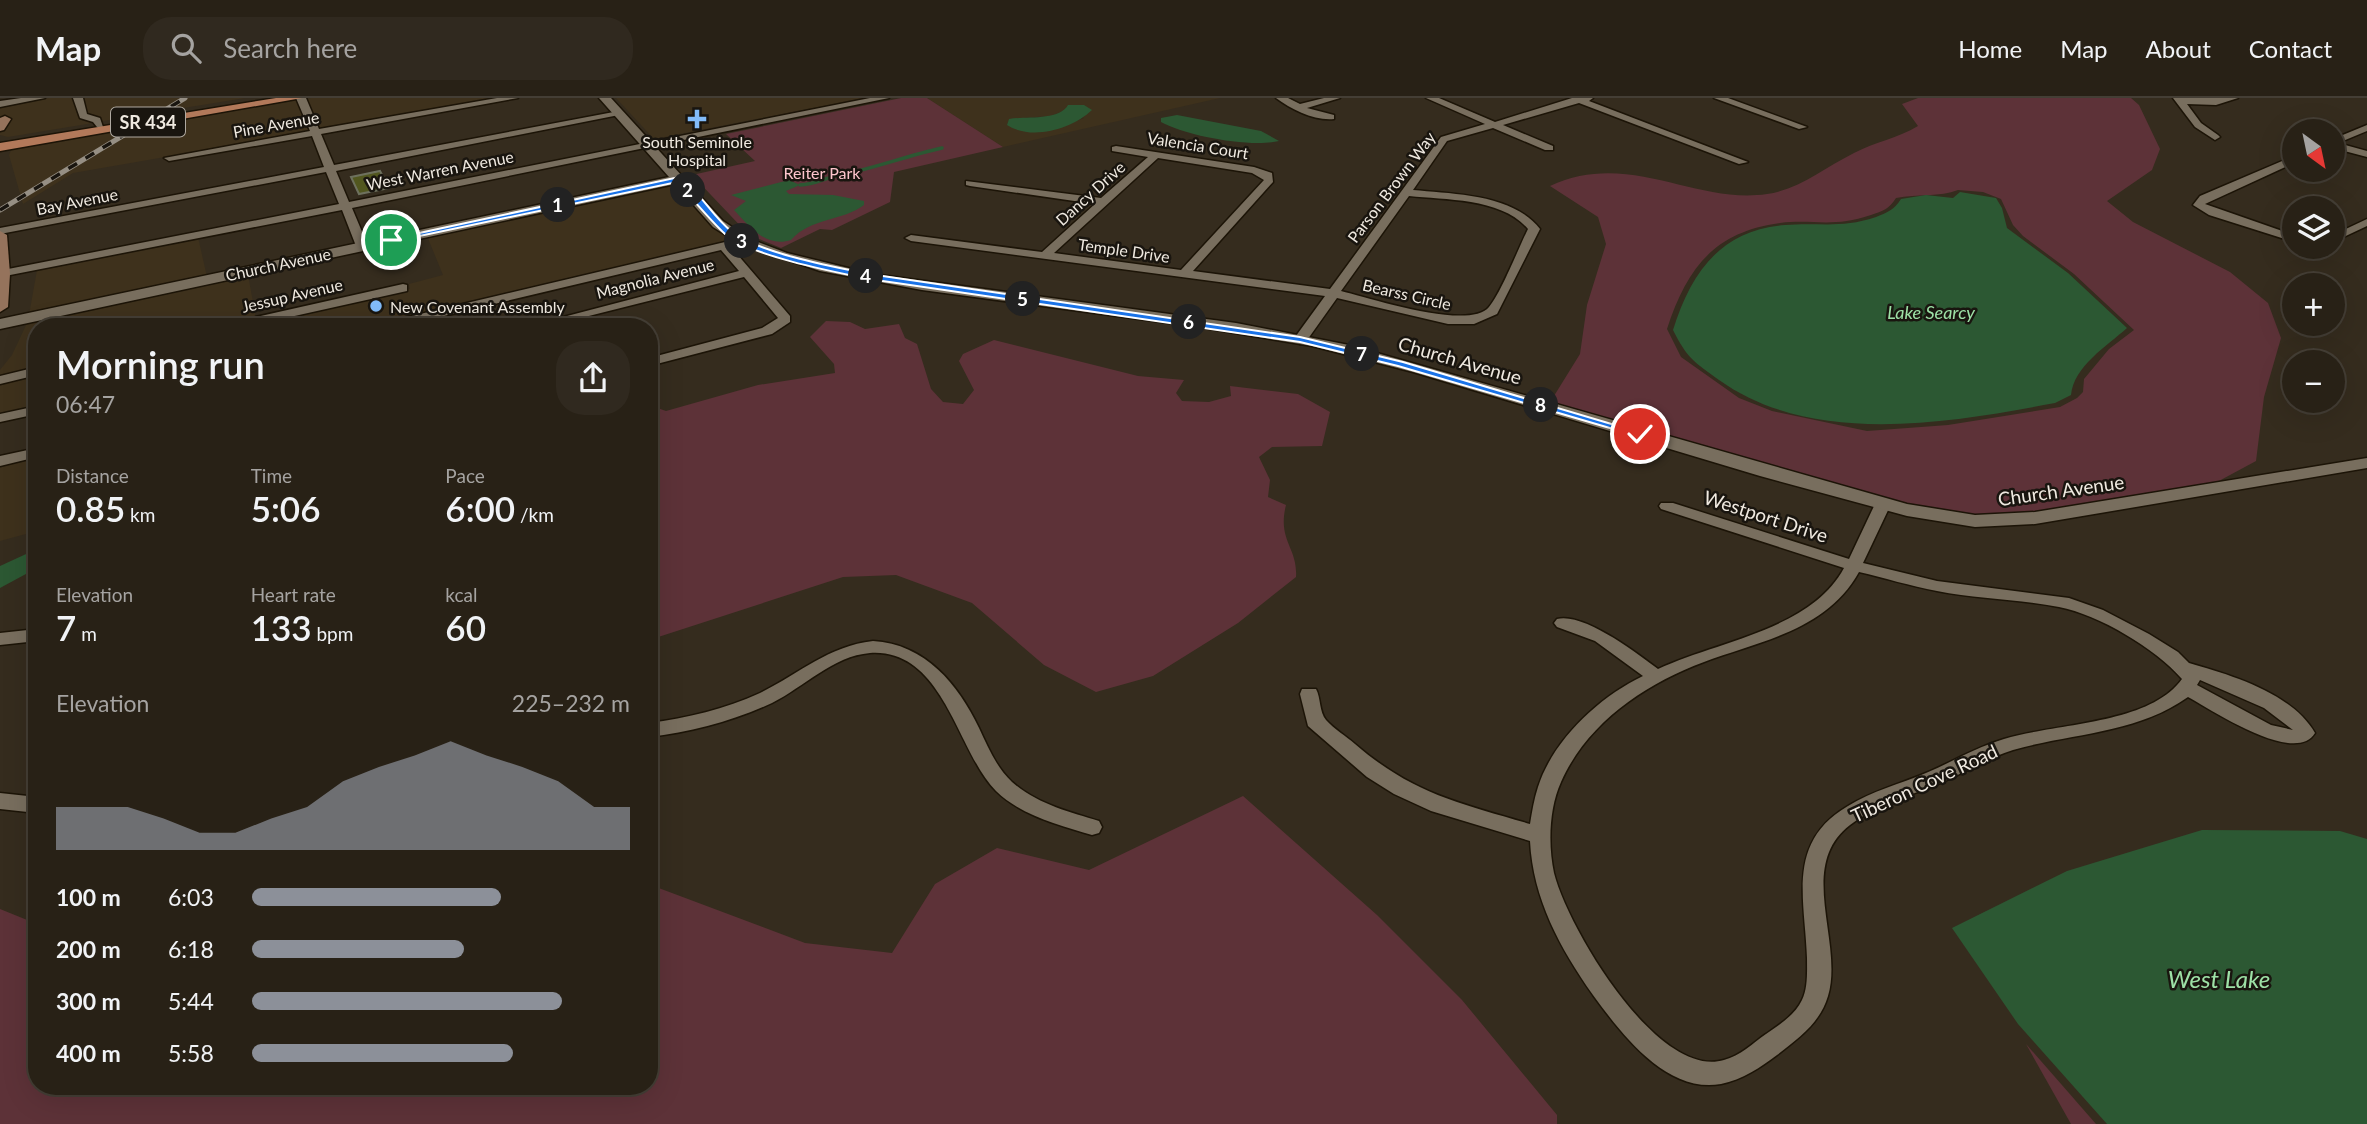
<!DOCTYPE html>
<meta charset="utf-8">
<style>
:root{--surface:#282116;--page:#30291f;--text:#f1f3f6;--muted:#a5a3a1;--line:#443e35;--accent:#8c9099}
body{margin:0;font-family:Lato,sans-serif;background:var(--page);color:var(--text);height:100vh;display:flex;flex-direction:column;font-size:26px;white-space:nowrap}
*{box-sizing:border-box;margin:0}
p{font-size:23px;color:var(--muted)}
.icon{flex:none;width:38px;height:38px;fill:none;stroke:currentColor;stroke-width:2;stroke-linecap:round;stroke-linejoin:round}
.map{position:relative;flex:1;overflow:hidden}
.sheet{position:absolute;left:28px;top:220px;width:630px;height:777px;display:flex;flex-direction:column;background:var(--surface);border-radius:28px;box-shadow:0 7px 28px #0002,0 0 0 2px var(--line)}
.sheet>*{flex:none}
.needle{width:46px;rotate:147deg}
.controls{position:absolute;left:2282px;top:21px;display:grid;gap:14px}
.controls a{display:grid;place-items:center;width:63px;height:63px;border-radius:50%;background:var(--surface);box-shadow:0 7px 28px #0002,0 0 0 2px var(--line);font-size:35px}
.pin{position:absolute;display:grid;place-items:center;width:60px;height:60px;color:#fff;margin:-30px;border:4px solid #fff;border-radius:50%;box-shadow:0 2px 7px #0007}
.km{position:absolute;width:35px;height:35px;margin:-18px;border-radius:50%;background:#222;color:#fff;font-size:19px;line-height:35px;text-align:center}
.round{display:grid;place-items:center;flex:none;width:74px;height:74px;border-radius:28px;background:var(--page)}
.overview{display:flex;align-items:center;justify-content:space-between;height:119px;padding:0 28px}
h1{font-size:38px;font-weight:600;line-height:52px}
.metrics{display:grid;grid-template-columns:repeat(3,1fr);gap:10px;height:119px;padding:7px 28px}
.metrics div{display:grid;align-content:center}
.metrics b{font-size:35px;font-weight:600}
.metrics small{font-size:19px;font-weight:400}
.metrics p{font-size:19px}
.chart{height:196px;padding:14px 28px}
.chart p{display:flex;justify-content:space-between}
.chart svg{width:100%;height:126px;margin-top:7px;fill:var(--accent);opacity:.7}
ul{padding:0 28px;list-style:none;font-size:23px}
li{display:grid;grid-template-columns:112px 84px 1fr;align-items:center;height:52px}
li i{height:18px;border-radius:9px;background:var(--accent)}
header{display:flex;align-items:center;gap:42px;box-sizing:border-box;height:98px;padding:0 35px;background:var(--surface);border-bottom:2px solid var(--line)}
header strong{font-size:33px}
nav{display:flex;gap:38px;margin-inline-start:auto;font-size:24px}
.search{width:490px;height:63px;background:var(--page);display:flex;align-items:center;gap:18px;box-sizing:border-box;padding:0 24px;border-radius:28px;color:var(--muted);font-size:26px}
.map>svg:first-child{display:block}
.built{fill:#3e311c;fill-rule:evenodd}
.green{fill:#5d3238;fill-rule:evenodd}
.water{fill:#2c5833}
.lines{fill:none;stroke-linecap:round;stroke-linejoin:round}
.stream{stroke:#2c5833;stroke-width:3.5}
.building{fill:#52571f;stroke:#6e715e;stroke-width:2}
.minor-casing{stroke:#1c1407;stroke-width:3}
.tertiary-casing{stroke:#1c1407;stroke-width:3}
.secondary-casing{stroke:#1c1407;stroke-width:3}
.primary-casing{stroke:#1c1407;stroke-width:3}
.minor{fill:#786e5e;fill-rule:evenodd}
.tertiary{fill:#786e5e;fill-rule:evenodd}
.secondary{fill:#95735c;fill-rule:evenodd}
.primary{fill:#b2795a;fill-rule:evenodd}
.rail-casing{stroke:#968f84;stroke-width:5}
.rail{stroke:#19150f;stroke-width:3.5;stroke-dasharray:10;stroke-linecap:butt}
.route{fill:#1a73e8;stroke:#fff;stroke-width:2}
.poi-dot{fill:#82bcfa;stroke:#19150f;stroke-width:2.5}
.labels{text-anchor:middle;dominant-baseline:central;stroke-width:5;stroke-linejoin:round;paint-order:stroke}
.far-street-label{font-size:16px;fill:#efe9e0;stroke:#19150f}
.far-poi-label{font-size:16px;fill:#efe9e0;stroke:#19150f}
.far-park-label{font-size:16px;fill:#fdc5cc;stroke:#19150f}
.shield{fill:#19150f;stroke:#afa9a1;stroke-width:2}
.shield-label{font-size:18px;font-weight:bold;fill:#efe9e0}
.far-water-label{font-size:18px;font-style:italic;fill:#9de1a6;stroke:#19150f}
.street-label{font-size:19px;fill:#efe9e0;stroke:#19150f}
.near-water-label{font-size:24px;font-style:italic;fill:#9de1a6;stroke:#19150f}
</style>
<header>
<strong>Map</strong>
<div class="search"><svg class="icon" aria-label="search" viewBox="0 0 24 24"><circle cx="10" cy="10" r="6"/><path d="M15 15l6 6"/></svg>Search here</div>
<nav><a>Home</a><a>Map</a><a>About</a><a>Contact</a></nav>
</header>
<div class="map">
<svg width="2367" height="1026" viewBox="0 0 2367 1026">
<rect width="100%" height="100%" fill="#352c1e"/>
<g class="built">
<polygon points="49,0 73,0 78,19 93,25 8,39 0,37 0,32 8,28 12,20 0,22 0,8"/>
<polygon points="84,0 245,0 103,23 88,17"/>
<polygon points="311,0 504,0 320,33 306,1"/>
<polygon points="616,0 864,0 654,41"/>
<path d="M927 0H1220L1003 49ZM1066 12 1084 20 1061 29 1035 34 1007 26 1010 21 1051 18Z"/>
<polygon points="296,2 310,34 73,75 23,106 9,57 13,48"/>
<polygon points="676,84 730,144 369,229 242,229 410,191 409,186 443,177 427,138"/>
<polygon points="198,139 207,179 29,217 37,172"/>
<polygon points="248,177 256,220 216,229 37,229 37,270 0,279 0,272 12,257 28,223"/>
<polygon points="37,277 37,308 0,317 0,285"/>
<polygon points="37,357 37,433 0,443 0,367"/>
</g>
<g class="green">
<polygon points="901,0 927,0 1003,49 894,74 890,104 832,132 820,131 781,150 749,137 692,77 755,63 726,36"/>
<path d="M1918 0H2131L2139 7 2160 51 2152 72 2107 103 2133 124 2230 174 2268 205 2281 240 2264 299 2256 363 2217 384 2028 415 1971 418 1905 407 1549 306 1580 256 1587 207 1606 146 1598 119 1550 88C1629 51 1695 107 1767 96 1800 91 1824 70 1854 55 1875 44 1898 40 1918 28L1902 6ZM1958 92 1983 94 2001 101 2013 127 2023 138 2074 176 2134 232 2109 251 2084 281 2083 294 2077 300 2060 309 1948 327 1867 333 1772 313 1739 300 1681 259 1667 231C1687 170 1714 134 1780 125 1814 121 1833 130 1871 117 1883 113 1889 111 1896 100 1917 96 1940 99 1958 92Z"/>
<path d="M826 223 850 224 865 231 899 226 905 240 917 246 931 291 943 304 963 306 974 292 959 263 963 256 994 242 1138 278 1184 282 1176 295 1182 303 1209 304 1231 298 1230 288 1298 296 1330 314 1322 348 1272 349 1259 359 1270 382 1268 399 1286 407C1277 443 1298 449 1296 479L1238 525 1153 578 1096 594 1044 567 972 505 896 477 843 479 649 542V307L666 313 758 287 835 275 834 266 810 239Z"/>
<polygon points="1243,698 1377,817 1462,902 1557,1017 1557,1026 0,1026 0,811 37,826 37,989 649,989 649,789 656,789 805,845 892,855 935,786 997,750 1089,772"/>
<polygon points="2026,946 2096,1026 2071,1026"/>
</g>
<g class="water">
<path d="M1068 7H1084L1092 12C1072 31 1032 43 1007 27L1009 21C1026 18 1059 23 1068 7Z"/>
<path d="M1177 17 1261 33 1279 43C1251 50 1186 38 1161 24V20Z"/>
<path d="M789 82 800 87 786 93 789 96 833 97 864 103V107C843 123 810 120 791 142 766 150 750 129 734 112L746 103 731 97Z"/>
<path d="M1960 94 1996 100 2002 110 2007 130 2068 175 2127 230C2107 248 2074 268 2071 297L2055 305C1948 325 1813 349 1719 282 1694 264 1687 260 1673 232 1691 175 1720 132 1785 127 1820 124 1840 131 1876 119 1888 114 1894 112 1901 101L1926 97 1953 100Z"/>
<polygon points="37,451 37,470 0,490 0,468"/>
<polygon points="2202,732 2340,733 2367,741 2367,1026 2107,1026 2018,926 1952,830 2067,773"/>
</g>
<g class="lines">
<path class="stream" d="M800 87C816 86 822 81 836 78 872 71 906 58 942 50"/>
</g>
<polygon class="building" points="380,73 389,90 359,96 351,79"/>
<g class="lines">
<g class="minor-casing">
<g id="minor">
<polygon points="21,0 45,0 0,9 0,3"/>
<polygon points="73,0 83,0 87,16 100,20 103,29 97,29 93,24 80,20"/>
<polygon points="296,0 306,0 319,31 497,0 518,0 321,36 334,67 619,13 624,16 336,73 349,104 870,0 889,0 352,110 368,148 362,151 356,148 342,112 0,179 0,173 3,172 339,106 326,74 0,136 0,130 324,69 312,38 169,63 164,60 310,33"/>
<path d="M1276 0H1288L1300 6 1324 0H1340L1307 10 1334 17V21C1315 23 1292 12 1276 0Z"/>
<path d="M1426 0H1439L1495 24 1572 0H1593L1589 3 1748 64 1739 66 1579 5 1503 27 1553 48V52H1545L1493 30 1447 43 1413 92C1454 96 1513 96 1540 131L1497 216 1474 226H1448L1337 200 1305 245 1300 246 1293 242 1325 198 911 143 905 140 911 137 1042 154 1095 106 970 88 966 87V83L1101 100 1148 59 1112 53V49L1116 48 1254 69 1272 75 1273 84 1193 173 1330 191 1441 39 1485 26ZM1158 60 1252 75 1264 82 1181 172 1054 155ZM1409 98C1446 102 1502 100 1528 131 1518 151 1501 195 1489 209 1469 233 1370 200 1341 193Z"/>
<polygon points="1714,0 1728,0 1807,29 1799,31"/>
<polygon points="2173,0 2238,0 2216,7 2187,6 2201,25 2218,37 2220,39 2215,42 2195,29"/>
<polygon points="2367,27 2367,33 2338,45 2367,53 2367,59 2333,50 2333,41"/>
<polygon points="2294,58 2294,65 2205,106 2294,137 2294,144 2209,117 2193,107 2200,98"/>
<polygon points="2367,121 2367,128 2333,144 2333,137"/>
<polygon points="742,140 748,143 746,145 731,149 790,218 790,224 772,236 649,268 649,260 762,230 778,220 744,179 545,229 525,229 739,173 721,152 397,229 376,229 382,225"/>
<polygon points="403,186 407,187 407,193 245,229 223,229 229,225"/>
<polygon points="37,269 37,277 0,286 0,278"/>
<polygon points="37,308 37,316 0,324 0,316"/>
<polygon points="37,350 37,359 0,368 0,358"/>
<path d="M1883 401 1891 406 1863 465 1937 483 2069 500 2103 512 2149 536 2178 554 2189 565C2231 577 2292 595 2315 635 2295 668 2212 612 2188 599 2136 636 2072 635 2013 652 1987 660 1965 675 1940 685 1910 698 1876 707 1850 727 1796 768 1844 844 1828 898 1820 925 1799 940 1777 957 1761 969 1742 982 1721 986 1666 996 1621 935 1593 897 1560 850 1533 801 1530 743L1431 713 1394 696 1367 679 1308 628 1300 596 1302 591H1316C1321 600 1319 614 1326 622 1334 631 1346 638 1355 646 1413 696 1459 705 1530 726 1532 714 1534 701 1538 689 1553 642 1599 599 1643 578L1595 543 1557 529 1554 525 1557 521C1583 514 1637 555 1658 571 1717 543 1811 532 1844 470L1661 411 1659 408 1661 405H1673L1849 461 1875 406ZM1859 474C1885 480 1910 488 1937 493 1977 501 2019 501 2059 509 2099 517 2155 550 2182 581 2149 627 2055 625 2004 641 1977 649 1952 664 1926 675 1900 686 1872 693 1848 708 1786 744 1805 801 1807 860 1807 874 1808 890 1802 902 1795 917 1779 927 1766 936 1753 945 1740 958 1724 962 1657 982 1567 828 1554 775 1548 747 1549 710 1561 684 1587 625 1645 586 1704 564 1761 543 1827 532 1859 474ZM2200 582 2264 610 2293 632 2271 627 2197 587Z"/>
<polygon points="37,531 37,543 0,547 0,535"/>
<path d="M873 543C925 546 958 586 979 630 988 649 996 669 1012 684 1037 706 1069 714 1099 723L1102 729 1099 735 1092 737C1059 727 1022 718 996 693 957 654 944 550 870 555 833 558 804 589 772 605 733 623 691 634 649 639V625C687 620 725 611 760 595 799 576 828 548 873 543Z"/>
<polygon points="0,695 37,699 37,715 0,711"/>
</g>
</g>
<g class="tertiary-casing">
<polygon id="tertiary" points="599,0 611,0 723,123 750,141 787,155 873,176 1236,225 1349,247 1907,406 1975,417 2035,414 2367,360 2367,370 2035,426 1975,429 1907,418 1760,378 1413,274 1312,248 1198,229 922,192 820,173 740,146 713,129 675,86 0,231 0,221 669,79"/>
</g>
<g class="secondary-casing">
<g id="secondary">
<polygon points="5,18 11,21 4,32 0,33 0,20"/>
<polygon points="0,133 7,137 10,176 8,209 0,214"/>
</g>
</g>
<g class="primary-casing">
<polygon id="primary" points="276,0 302,0 0,53 0,45"/>
</g>
<use href="#minor" class="minor"/>
<use href="#tertiary" class="tertiary"/>
<use href="#secondary" class="secondary"/>
<use href="#primary" class="primary"/>
<g class="rail-casing">
<polyline id="rail" points="0,112 185,0"/>
</g>
<use href="#rail" class="rail"/>
</g>
<path class="route" d="M679 79C699 92 712 118 731 133 758 155 834 169 869 176L1300 239 1403 264 1645 336 1637 338 1398 268 1300 244 869 181C834 174 751 158 725 136 708 120 693 101 677 84L391 144 387 142Z"/>
<g class="poi-dot">
<path d="M693.5 10.5h7v7h7v7h-7v7h-7v-7h-7v-7h7z"/>
<circle cx="376" cy="208" r="7"/>
</g>
<g class="labels">
<g class="far-street-label">
<text transform="translate(276 26) rotate(-10)">Pine Avenue</text>
<text transform="translate(1198 47) rotate(9)">Valencia Court</text>
<text transform="translate(440 72) rotate(-11)">West Warren Avenue</text>
<text transform="translate(1391 89) rotate(-53)">Parson Brown Way</text>
<text transform="translate(1090 95) rotate(-42)">Dancy Drive</text>
<text transform="translate(77 103) rotate(-11)">Bay Avenue</text>
<text transform="translate(1124 152) rotate(8)">Temple Drive</text>
<text transform="translate(278 166) rotate(-12)">Church Avenue</text>
<text transform="translate(655 180) rotate(-14)">Magnolia Avenue</text>
<text transform="translate(1407 196) rotate(13)">Bearss Circle</text>
<text transform="translate(292 197) rotate(-13)">Jessup Avenue</text>
</g>
<g class="far-poi-label">
<text x="697" y="43">South Seminole<tspan x="697" dy="18">Hospital</tspan></text>
<text x="390" y="208" text-anchor="start">New Covenant Assembly</text>
</g>
<g class="far-park-label">
<text x="822" y="74">Reiter Park</text>
</g>
<rect class="shield" x="111" y="9.5" width="74" height="29" rx="5"/>
<g class="shield-label">
<text x="148" y="24">SR 434</text>
</g>
<g class="far-water-label">
<text x="1931" y="214">Lake Searcy</text>
</g>
<g class="street-label">
<text transform="translate(1460 262) rotate(16)">Church Avenue</text>
<text transform="translate(2061 392) rotate(-8)">Church Avenue</text>
<text transform="translate(1766 418) rotate(18)">Westport Drive</text>
<text transform="translate(1924 685) rotate(-25)">Tiberon Cove Road</text>
</g>
<g class="near-water-label">
<text x="2219" y="880">West Lake</text>
</g>
</g>
</svg>
<div class="controls">
<a><svg class="needle" viewBox="-14 -14 28 28"><path d="M0-13l5 13h-10z" fill="#e53935"/><path d="M0 13l5-13h-10z" fill="#a5a3a1"/></svg></a>
<a><svg class="icon" aria-label="layers" viewBox="0 0 24 24"><path d="M12 4l9 5-9 5-9-5zM3 14l9 5 9-5"/></svg></a>
<a>+</a>
<a>−</a>
</div>
<div class="pin" style="left:391px;top:142px;background:#1e9e55"><svg class="icon" aria-label="arrive" viewBox="0 0 24 24"><path d="M6 21V4h12l-3 4 3 4H6"/></svg></div>
<div class="pin" style="left:1640px;top:336px;background:#d93025"><svg class="icon" aria-label="check" viewBox="0 0 24 24"><path d="M5 12l5 5 9-10"/></svg></div>
<b class="km" style="left:558px;top:107px">1</b>
<b class="km" style="left:688px;top:92px">2</b>
<b class="km" style="left:742px;top:143px">3</b>
<b class="km" style="left:866px;top:178px">4</b>
<b class="km" style="left:1023px;top:201px">5</b>
<b class="km" style="left:1189px;top:224px">6</b>
<b class="km" style="left:1362px;top:256px">7</b>
<b class="km" style="left:1541px;top:307px">8</b>
<section class="sheet">
<div class="overview"><div><h1>Morning run</h1><p>06:47</p></div><a class="round"><svg class="icon" aria-label="share" viewBox="0 0 24 24"><path d="M12 15V3M7 8l5-5 5 5M5 13v7h14v-7"/></svg></a></div>
<div class="metrics">
<div><p>Distance</p><b>0.85<small> km</small></b></div>
<div><p>Time</p><b>5:06</b></div>
<div><p>Pace</p><b>6:00<small> /km</small></b></div>
</div>
<div class="metrics">
<div><p>Elevation</p><b>7<small> m</small></b></div>
<div><p>Heart rate</p><b>133<small> bpm</small></b></div>
<div><p>kcal</p><b>60</b></div>
</div>
<div class="chart"><p><span>Elevation</span>225–232 m</p>
<svg viewBox="0 0 160 44" preserveAspectRatio="none"><path d="M0 44V29L10 29L20 29L30 33L40 38L50 38L60 33L70 29L80 20L90 15L100 11L110 6L120 11L130 15L140 20L150 29L160 29V44z"/></svg>
</div>
<ul>
<li><b>100 m</b>6:03<i style="width:66%"></i></li>
<li><b>200 m</b>6:18<i style="width:56%"></i></li>
<li><b>300 m</b>5:44<i style="width:82%"></i></li>
<li><b>400 m</b>5:58<i style="width:69%"></i></li>
</ul>
</section>
</div>
